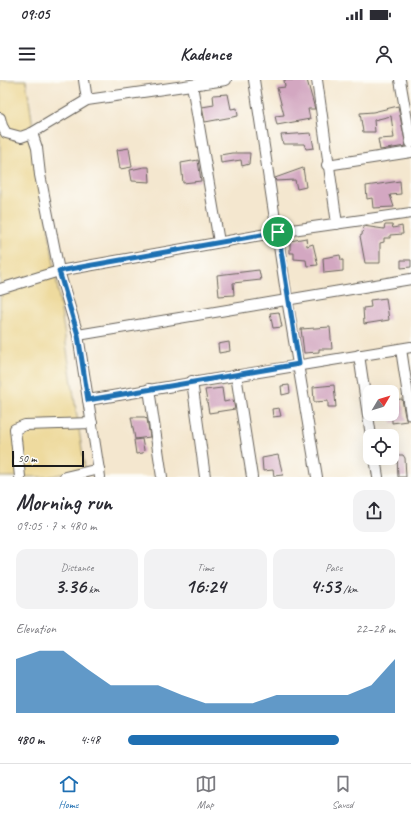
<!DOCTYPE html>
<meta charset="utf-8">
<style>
:root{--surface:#fff;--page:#f2f2f3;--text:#2b2b33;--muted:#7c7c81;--line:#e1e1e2;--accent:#1f6fb2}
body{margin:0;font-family:Caveat,sans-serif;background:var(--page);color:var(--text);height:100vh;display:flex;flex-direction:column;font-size:15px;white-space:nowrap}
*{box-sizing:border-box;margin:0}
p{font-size:13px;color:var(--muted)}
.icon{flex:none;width:22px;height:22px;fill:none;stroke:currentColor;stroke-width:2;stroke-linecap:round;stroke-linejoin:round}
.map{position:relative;height:397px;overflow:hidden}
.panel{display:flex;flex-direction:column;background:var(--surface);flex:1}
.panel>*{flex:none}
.needle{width:26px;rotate:52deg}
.fabs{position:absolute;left:363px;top:305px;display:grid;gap:8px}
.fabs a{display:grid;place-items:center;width:36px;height:36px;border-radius:8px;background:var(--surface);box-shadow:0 4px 16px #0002;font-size:20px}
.scale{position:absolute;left:12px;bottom:10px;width:72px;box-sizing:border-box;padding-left:4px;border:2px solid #1c1c1c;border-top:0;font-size:11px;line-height:14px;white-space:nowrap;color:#1c1c1c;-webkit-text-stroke:3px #fdfcf7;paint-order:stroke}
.pin{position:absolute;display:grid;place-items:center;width:34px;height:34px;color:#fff;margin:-17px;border:2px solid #fff;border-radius:50%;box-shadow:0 1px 4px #0007}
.round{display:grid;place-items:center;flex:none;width:42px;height:42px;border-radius:12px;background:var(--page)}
.headline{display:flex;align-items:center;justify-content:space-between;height:68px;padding:0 16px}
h1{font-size:22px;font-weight:800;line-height:30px}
.metrics{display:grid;grid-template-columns:repeat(3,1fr);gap:6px;height:68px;padding:4px 16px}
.metrics div{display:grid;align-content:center;border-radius:10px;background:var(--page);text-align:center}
.metrics b{font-size:20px;font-weight:800}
.metrics small{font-size:11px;font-weight:400}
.metrics p{font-size:11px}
.chart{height:112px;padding:8px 16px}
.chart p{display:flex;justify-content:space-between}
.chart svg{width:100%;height:72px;margin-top:4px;fill:var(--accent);opacity:.7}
ul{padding:0 16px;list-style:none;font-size:13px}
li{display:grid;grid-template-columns:64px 48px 1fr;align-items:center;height:30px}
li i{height:10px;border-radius:5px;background:var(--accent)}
.status{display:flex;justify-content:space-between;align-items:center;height:28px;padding:0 20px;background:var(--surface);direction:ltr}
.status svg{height:11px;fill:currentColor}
header{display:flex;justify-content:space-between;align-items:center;height:52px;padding:0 16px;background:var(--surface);font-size:18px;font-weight:800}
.menu{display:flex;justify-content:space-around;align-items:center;height:56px;border-top:1px solid var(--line);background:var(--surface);font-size:11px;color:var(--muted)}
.menu a{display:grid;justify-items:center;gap:2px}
.menu .current{color:var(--accent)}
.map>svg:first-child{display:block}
.sand{fill:#eeda9e;stroke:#857b5d}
.building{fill:#d3a7c1}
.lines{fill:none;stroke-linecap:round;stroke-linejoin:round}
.minor-casing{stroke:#68635b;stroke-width:12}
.minor{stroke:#fff;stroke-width:10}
.route-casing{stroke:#fff;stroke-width:8}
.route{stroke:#1f6fb2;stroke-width:5}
</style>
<div class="status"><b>09:05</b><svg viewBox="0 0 49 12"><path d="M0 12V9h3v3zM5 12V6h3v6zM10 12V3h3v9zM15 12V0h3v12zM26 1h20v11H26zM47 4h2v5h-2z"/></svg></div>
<header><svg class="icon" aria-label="menu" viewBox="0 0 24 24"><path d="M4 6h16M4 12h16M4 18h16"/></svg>Kadence<svg class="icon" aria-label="person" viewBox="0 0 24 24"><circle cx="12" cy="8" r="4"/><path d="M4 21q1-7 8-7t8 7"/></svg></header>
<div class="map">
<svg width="411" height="397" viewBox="0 0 411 397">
<rect width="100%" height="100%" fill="#fdfcf7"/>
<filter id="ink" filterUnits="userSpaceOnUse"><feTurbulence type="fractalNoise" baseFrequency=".025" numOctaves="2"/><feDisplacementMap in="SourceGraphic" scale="8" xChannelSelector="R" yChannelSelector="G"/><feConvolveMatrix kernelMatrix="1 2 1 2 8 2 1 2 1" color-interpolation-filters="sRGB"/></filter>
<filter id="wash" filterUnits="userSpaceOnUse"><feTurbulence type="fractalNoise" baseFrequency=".012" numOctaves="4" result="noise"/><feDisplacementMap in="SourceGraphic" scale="16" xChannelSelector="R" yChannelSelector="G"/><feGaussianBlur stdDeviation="0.9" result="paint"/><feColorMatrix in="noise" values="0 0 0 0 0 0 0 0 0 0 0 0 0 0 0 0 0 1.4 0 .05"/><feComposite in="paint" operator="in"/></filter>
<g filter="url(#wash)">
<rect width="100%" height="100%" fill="#f4e7cf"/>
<polygon class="sand" points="0,0 26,0 85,389 47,397 0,397"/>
<g id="blocks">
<g class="building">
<polygon points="284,0 307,0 315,29 308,29 310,39 277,45 275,36 284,35 277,8 285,7"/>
<polygon points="228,14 231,29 237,28 238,36 205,42 202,27 214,25 213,15"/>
<polygon points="398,26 406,66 380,70 378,59 394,58 391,36 374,40 375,52 363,52 360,33 373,32"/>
<polygon points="311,53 314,68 306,69 304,64 283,64 281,55"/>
<polygon points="129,68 132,87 120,89 117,70"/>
<polygon points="232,73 250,73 249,84 242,86 241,80 221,83 220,75"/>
<polygon points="198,80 201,101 183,103 181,83"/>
<polygon points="144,87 149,87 150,102 132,101 130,90"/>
<polygon points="303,88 306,107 297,109 295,100 276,101 275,98"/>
<polygon points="400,101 401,114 390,115 394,127 373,128 372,118 367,119 366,106"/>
<polygon points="385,145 392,145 393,148 402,146 403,154 390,155 390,158 384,158 384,162 380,163 380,183 365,183 360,156 362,155 363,146 384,149"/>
<polygon points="306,158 307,166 313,164 318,185 307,186 306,180 294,179 294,173 290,173 290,161"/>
<polygon points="340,175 341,180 343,180 343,191 324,193 323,178"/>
<polygon points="401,180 411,180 411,187 401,188"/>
<polygon points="259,190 261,200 233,203 234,215 219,216 217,195"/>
<polygon points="386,218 389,240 364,244 363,228 371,227 370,220"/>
<polygon points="279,232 282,247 273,248 270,233"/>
<polygon points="330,247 332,269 319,269 319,272 304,273 301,249"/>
<polygon points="229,262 230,271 219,273 218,264"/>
<polygon points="289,305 290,313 282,315 281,306"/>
<polygon points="334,305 336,327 328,327 328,321 314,322 313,307"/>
<polygon points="222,308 224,322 233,320 235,329 209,333 205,310"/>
<polygon points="402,319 405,336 407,341 392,343 392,320"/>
<polygon points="279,328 281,336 273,337 272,329"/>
<polygon points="131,337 145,337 147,339 150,357 135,359"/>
<polygon points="142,359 144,370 143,373 136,374 134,360"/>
<polygon points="278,375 283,395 274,396 273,390 263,391 262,378"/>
<polygon points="397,375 403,375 405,378 406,397 398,397"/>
</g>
</g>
</g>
<g filter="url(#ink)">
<use href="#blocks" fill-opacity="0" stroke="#68635b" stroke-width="1"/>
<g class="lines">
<g class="minor-casing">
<g id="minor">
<polyline points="84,0 87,20"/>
<polyline points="254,0 287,219 317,397"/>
<polyline points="317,0 337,144"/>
<polyline points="400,0 411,63"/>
<polyline points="192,5 219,162"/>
<polyline points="0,38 2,46 6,53 21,57 32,53 87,20 226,0"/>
<polyline points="32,53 37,68 40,95 59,191 78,255 100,397"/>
<polyline points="327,85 411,72"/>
<polyline points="0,209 59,191 278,152 411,133"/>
<polyline points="78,255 411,199"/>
<polyline points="401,269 411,335"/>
<polyline points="359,275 371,356"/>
<polyline points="236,295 252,397"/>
<polyline points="192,301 205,397"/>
<polyline points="149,309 162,397"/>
<polyline points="88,320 411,267"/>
<polyline points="375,378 378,397"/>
<polyline points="20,397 15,349 25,345 92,343"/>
<polyline points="65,397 99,389"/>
</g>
</g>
<use href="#minor" class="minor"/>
</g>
</g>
<g class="lines" filter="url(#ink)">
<g class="route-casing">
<polygon id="route" points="278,152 299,284 88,320 78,255 59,191"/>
</g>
<use href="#route" class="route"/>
</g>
</svg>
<div class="fabs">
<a><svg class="needle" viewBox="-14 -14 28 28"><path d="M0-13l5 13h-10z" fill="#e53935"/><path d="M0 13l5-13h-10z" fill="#7c7c81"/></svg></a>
<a><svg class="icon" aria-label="locate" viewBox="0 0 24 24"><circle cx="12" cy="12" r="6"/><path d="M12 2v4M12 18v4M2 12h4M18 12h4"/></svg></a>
</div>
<div class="scale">50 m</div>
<div class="pin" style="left:278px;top:152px;background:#1e9e55"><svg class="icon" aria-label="arrive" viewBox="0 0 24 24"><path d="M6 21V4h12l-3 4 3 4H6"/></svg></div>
</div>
<section class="panel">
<div class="headline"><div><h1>Morning run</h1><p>09:05 · 7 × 480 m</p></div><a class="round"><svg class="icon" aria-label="share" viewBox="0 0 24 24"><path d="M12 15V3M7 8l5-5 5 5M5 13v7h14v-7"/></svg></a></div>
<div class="metrics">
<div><p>Distance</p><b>3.36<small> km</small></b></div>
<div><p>Time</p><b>16:24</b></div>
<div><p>Pace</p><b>4:53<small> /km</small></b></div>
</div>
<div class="chart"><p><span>Elevation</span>22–28 m</p>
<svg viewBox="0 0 160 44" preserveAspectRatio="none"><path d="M0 44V11L10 6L20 6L30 17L40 27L50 27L60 27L70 33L80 38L90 38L100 38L110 33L120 33L130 33L140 33L150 27L160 11V44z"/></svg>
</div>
<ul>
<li><b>480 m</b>4:48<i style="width:79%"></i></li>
</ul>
</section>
<nav class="menu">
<a class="current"><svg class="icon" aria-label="home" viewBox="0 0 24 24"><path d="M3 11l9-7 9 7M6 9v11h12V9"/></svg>Home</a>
<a><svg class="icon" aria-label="map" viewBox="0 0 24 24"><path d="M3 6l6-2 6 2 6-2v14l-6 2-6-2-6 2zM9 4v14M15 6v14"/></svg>Map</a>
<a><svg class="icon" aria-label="saved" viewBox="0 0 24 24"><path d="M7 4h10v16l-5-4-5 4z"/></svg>Saved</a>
</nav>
